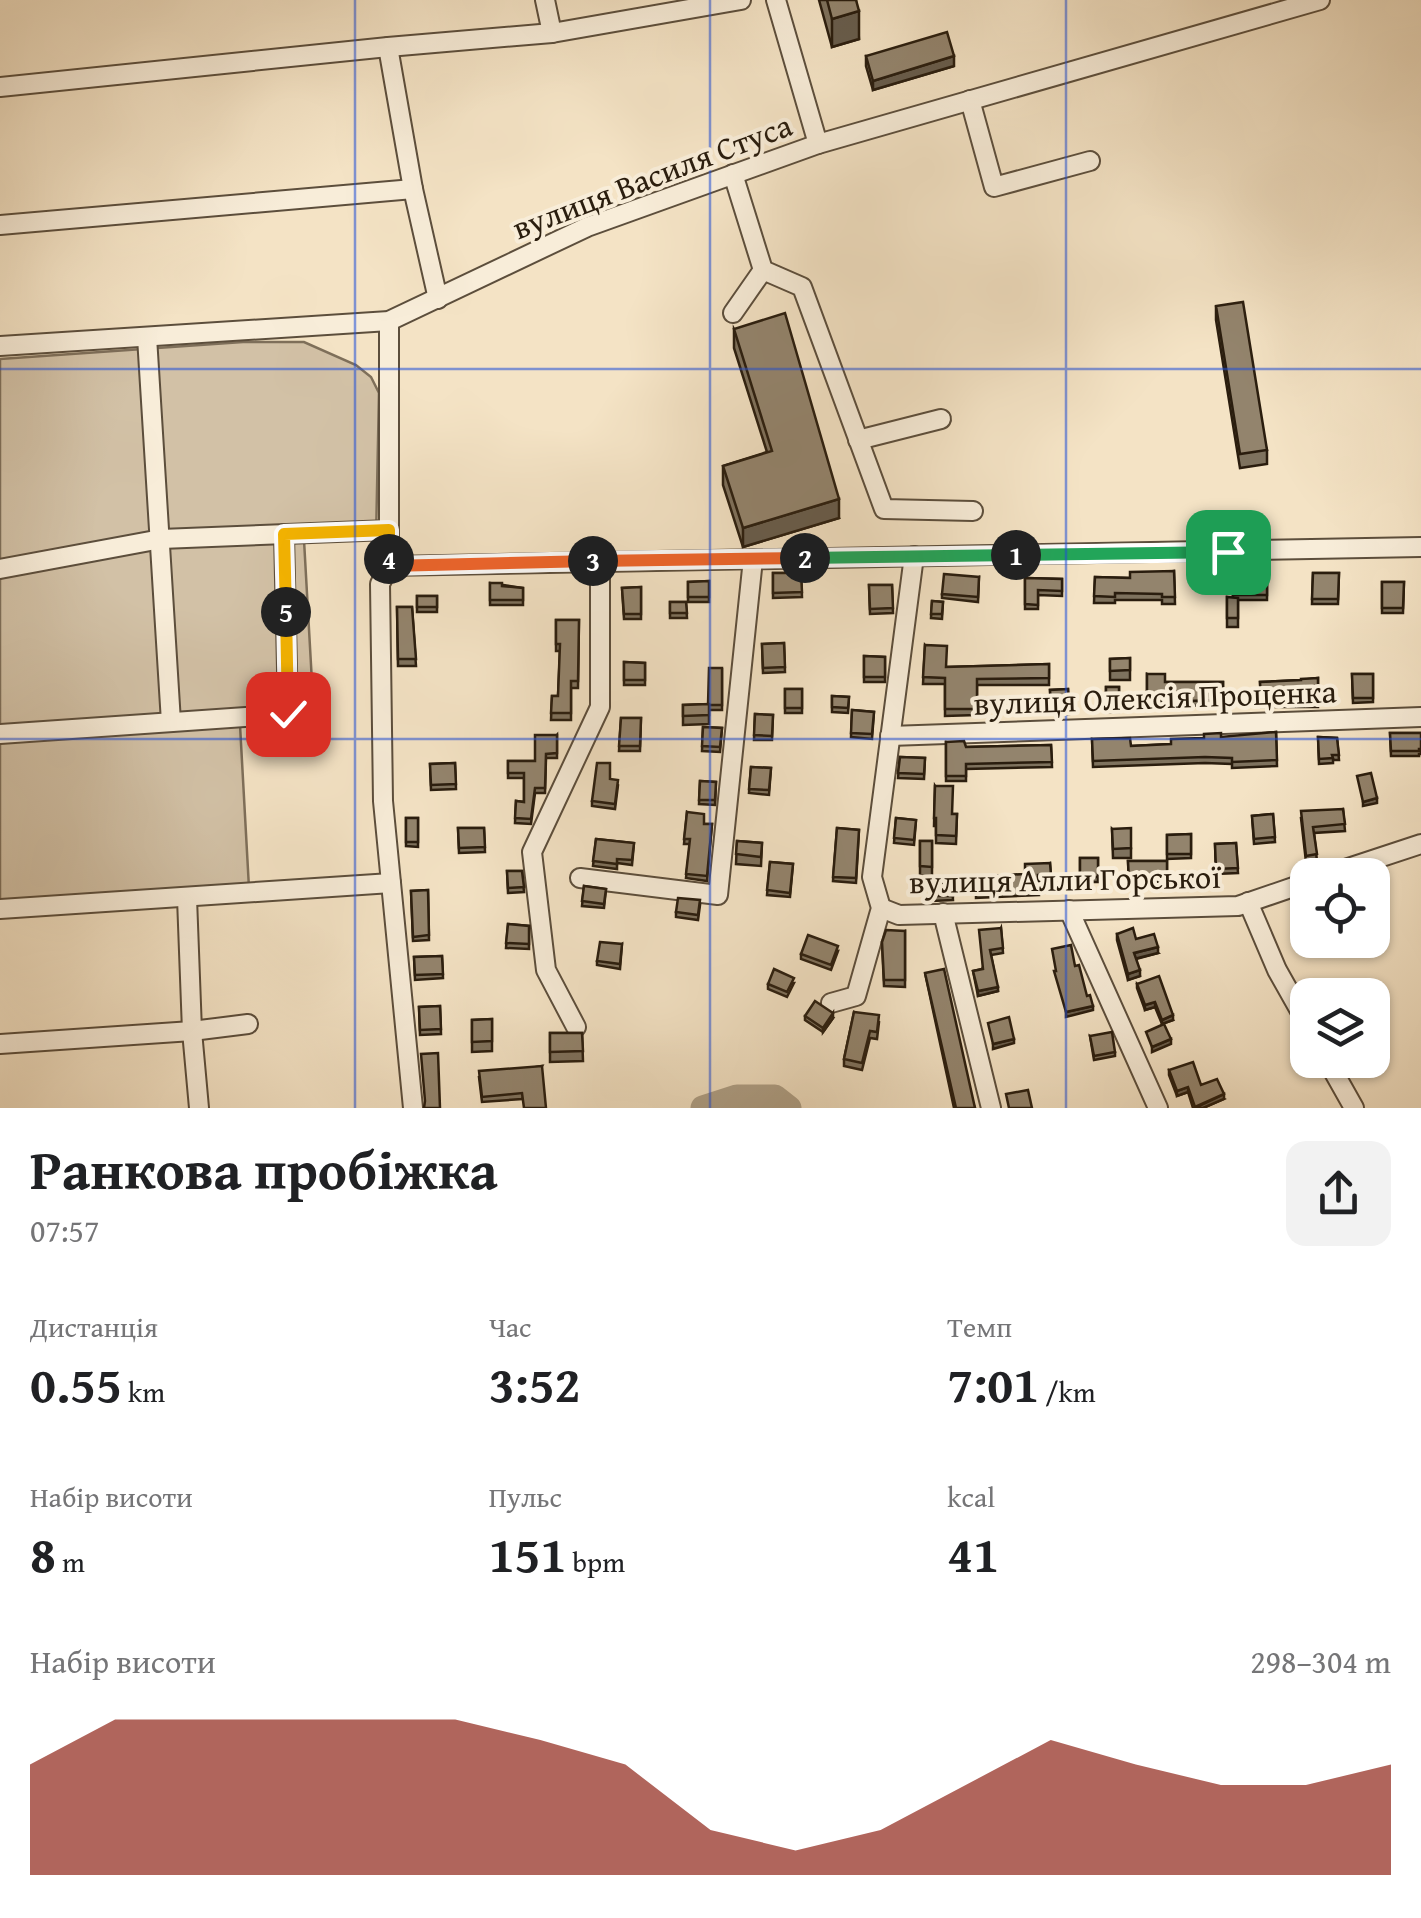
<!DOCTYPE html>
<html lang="uk">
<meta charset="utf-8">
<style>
:root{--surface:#fff;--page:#f2f2f2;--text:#202124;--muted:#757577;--accent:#8f2418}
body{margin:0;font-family:"Gentium Book Plus",serif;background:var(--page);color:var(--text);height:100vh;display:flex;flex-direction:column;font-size:38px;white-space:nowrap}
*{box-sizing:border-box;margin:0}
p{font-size:32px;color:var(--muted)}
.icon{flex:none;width:55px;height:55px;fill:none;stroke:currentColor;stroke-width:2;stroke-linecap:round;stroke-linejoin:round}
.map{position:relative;height:1108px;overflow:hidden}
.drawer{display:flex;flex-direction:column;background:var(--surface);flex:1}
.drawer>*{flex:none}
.fabs{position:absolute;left:1290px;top:858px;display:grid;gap:20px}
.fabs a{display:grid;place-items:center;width:100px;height:100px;border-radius:20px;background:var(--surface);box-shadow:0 2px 8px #0004;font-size:50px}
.pin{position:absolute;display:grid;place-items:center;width:85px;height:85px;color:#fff;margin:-42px;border-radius:20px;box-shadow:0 5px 15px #0006}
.km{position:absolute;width:50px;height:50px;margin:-25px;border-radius:50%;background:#222;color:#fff;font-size:28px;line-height:50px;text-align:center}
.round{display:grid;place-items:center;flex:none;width:105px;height:105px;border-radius:20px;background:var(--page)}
.summary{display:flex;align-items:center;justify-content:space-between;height:170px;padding:0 30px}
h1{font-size:55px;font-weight:800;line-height:75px}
.metrics{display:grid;grid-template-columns:repeat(3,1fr);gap:15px;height:170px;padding:10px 30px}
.metrics div{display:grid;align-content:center}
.metrics b{font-size:50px;font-weight:800}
.metrics small{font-size:28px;font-weight:400}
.metrics p{font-size:28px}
.chart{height:280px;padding:20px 30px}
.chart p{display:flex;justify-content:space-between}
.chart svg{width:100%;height:180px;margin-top:10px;fill:var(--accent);opacity:.7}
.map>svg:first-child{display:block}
.green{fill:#d2c1a6;stroke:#7e6f5a;stroke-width:2.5}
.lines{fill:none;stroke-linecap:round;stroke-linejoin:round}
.river{stroke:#afa087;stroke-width:25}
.minor-casing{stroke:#5c4e3c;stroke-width:22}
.minor{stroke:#f8edd9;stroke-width:18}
.wall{fill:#7e725e;stroke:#2a1d0e;stroke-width:2.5}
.shaded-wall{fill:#675c4c;stroke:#2a1d0e;stroke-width:2.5}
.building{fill:#93846d;stroke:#2a1d0e;stroke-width:2.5}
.split-1-casing{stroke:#fff;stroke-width:20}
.split-2-casing{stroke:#fff;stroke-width:20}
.split-3-casing{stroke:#fff;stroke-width:20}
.split-4-casing{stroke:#fff;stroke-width:20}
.split-5-casing{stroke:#fff;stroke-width:20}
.split-6-casing{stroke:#fff;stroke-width:20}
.split-1{stroke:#22a559;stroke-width:12}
.split-2{stroke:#22a559;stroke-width:12}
.split-3{stroke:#f0652b;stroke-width:12}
.split-4{stroke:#f0652b;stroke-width:12}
.split-5{stroke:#f5b400;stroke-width:12}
.split-6{stroke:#f5b400;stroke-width:12}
.grid{fill:none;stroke:#1d4ed8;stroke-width:2.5;stroke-opacity:0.55}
.labels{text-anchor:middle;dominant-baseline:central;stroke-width:8;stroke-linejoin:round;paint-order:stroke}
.street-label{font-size:32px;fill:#2a1d0e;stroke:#f8edd9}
</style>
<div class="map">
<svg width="1421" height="1108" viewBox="0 0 1421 1108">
<rect width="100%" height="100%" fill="#f4e3c5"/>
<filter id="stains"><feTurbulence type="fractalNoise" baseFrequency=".002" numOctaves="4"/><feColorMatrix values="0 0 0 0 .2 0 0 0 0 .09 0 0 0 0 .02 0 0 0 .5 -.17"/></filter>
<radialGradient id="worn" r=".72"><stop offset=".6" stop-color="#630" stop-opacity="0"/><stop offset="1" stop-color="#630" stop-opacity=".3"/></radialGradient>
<polygon class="green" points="243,342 304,342 356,365 371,377 379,393 376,539 304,540 314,718 240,725 249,888 0,903 0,359"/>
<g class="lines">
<polyline class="river" points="703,1108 737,1097 775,1097 789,1108"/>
<g class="minor-casing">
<g id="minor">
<polyline points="545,0 552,33"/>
<polyline points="776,0 818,144"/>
<polyline points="388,47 413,189 438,299"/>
<polyline points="0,87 388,47 552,33 741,0"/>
<polyline points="970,100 994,187 1090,161"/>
<polyline points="733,174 763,270 802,287 884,509 973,511"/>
<polyline points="0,225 413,189"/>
<polyline points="733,313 763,270"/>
<polyline points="389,321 389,566 380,584 383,801 413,1108"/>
<polyline points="147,337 171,722"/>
<polyline points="0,346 389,321 587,227 818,144 1320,0"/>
<polyline points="858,440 941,419"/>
<polyline points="389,566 1421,547"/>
<polyline points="0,569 161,539 389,530"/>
<polyline points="0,734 288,714 284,534"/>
<polyline points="890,736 1421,717"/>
<polyline points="1327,875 1421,844"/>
<polyline points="580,878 718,895 753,559"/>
<polyline points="187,898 192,1031 199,1108"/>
<polyline points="1248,902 1277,970 1308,1025"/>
<polyline points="881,908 899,915 1238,906 1308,882"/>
<polyline points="0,909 391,883"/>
<polyline points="1069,910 1158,1108"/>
<polyline points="943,913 991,1108"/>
<polyline points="831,1003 856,996 881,908 872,877 914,556"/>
<polyline points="576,1027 546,970 532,852 600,707 600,561"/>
<polyline points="0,1044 192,1031 248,1024"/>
<polyline points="1327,1060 1354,1108"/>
</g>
</g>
<use href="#minor" class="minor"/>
</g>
<g class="wall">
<polygon points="819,0 856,0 859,39 832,47"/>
<polygon points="866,56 954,66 873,90 866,66"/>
<polygon points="1216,306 1267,450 1267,464 1240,468 1216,320"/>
<polygon points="734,329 839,518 743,547 723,485 723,466 767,452 734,348"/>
<polygon points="1174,571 1175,604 1162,604 1162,600 1115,600 1115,603 1094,603 1095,577 1130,578"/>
<polygon points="773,573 801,573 802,597 773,598"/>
<polygon points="1313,573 1339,573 1338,604 1312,604"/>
<polygon points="1233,576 1267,576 1267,600 1238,600 1238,627 1227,627 1227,597 1233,598"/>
<polygon points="979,577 978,602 942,598 942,594"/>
<polygon points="1025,578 1062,579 1062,596 1038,595 1038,609 1025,609"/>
<polygon points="709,581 709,602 688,602 688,582"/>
<polygon points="1382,582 1404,582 1403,613 1382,613"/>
<polygon points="490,583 523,588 523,605 490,605"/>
<polygon points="869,585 892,585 893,613 870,614"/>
<polygon points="641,587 641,619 624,619 622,588"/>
<rect x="417" y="596" width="20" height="16"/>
<polygon points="932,601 943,602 942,619 931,618"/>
<polygon points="670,602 686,602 687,618 670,618"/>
<polygon points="397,607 412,607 416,666 398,666"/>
<polygon points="556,620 579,620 578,688 571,688 571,720 551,720 552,696 558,696 560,651 556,651"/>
<polygon points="784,643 785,672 763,673 762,644"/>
<polygon points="925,645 946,667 1049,664 1049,685 977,685 977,715 945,716 945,684 923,684"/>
<polygon points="864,656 885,657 885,682 864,682"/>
<polygon points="1130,658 1130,680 1110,680 1110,659"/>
<polygon points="624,662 645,663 645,685 624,685"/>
<polygon points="722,668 722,710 709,710 709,724 683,725 683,705 708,704"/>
<polygon points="1147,674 1165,682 1223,682 1223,705 1147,707"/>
<polygon points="1352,674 1373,674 1373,702 1353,703"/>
<polygon points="1318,678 1318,707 1261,707 1260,682 1301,680"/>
<rect x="1106" y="687" width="13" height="25"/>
<rect x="785" y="689" width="17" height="24"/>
<polygon points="1068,689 1069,714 1051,714 1050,690"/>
<polygon points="832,696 849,697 848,713 832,712"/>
<polygon points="852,710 874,712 872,739 851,737"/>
<polygon points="755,714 773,715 772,740 754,740"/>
<polygon points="621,718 641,718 640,751 619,751"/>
<polygon points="703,727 722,728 720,752 702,751"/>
<polygon points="1276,732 1277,766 1232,768 1232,764 1205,763 1093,767 1092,739 1131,746 1171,744"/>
<polygon points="1390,733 1421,733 1421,754 1419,754 1419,756 1391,756"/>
<polygon points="557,735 557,758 546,758 545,793 535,793 531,824 515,823 516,801 524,802 524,778 508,778 508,761 535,761"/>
<polygon points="1318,737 1337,738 1339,760 1333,760 1333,763 1319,764"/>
<polygon points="946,742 966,747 1051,745 1052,767 966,769 966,781 946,781"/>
<polygon points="900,757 925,758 924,779 898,778"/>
<polygon points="455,763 456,789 431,790 430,764"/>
<polygon points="751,767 771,768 769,795 749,793"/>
<polygon points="610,779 618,785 615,809 592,806 592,801"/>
<polygon points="700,781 716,782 715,805 699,804"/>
<polygon points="935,786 952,814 957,814 956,844 936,843 936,826 934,826"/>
<polygon points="1343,809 1345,831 1314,833 1317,861 1306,862 1301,818"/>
<polygon points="687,812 704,824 712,824 707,881 686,878 690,844 684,844"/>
<polygon points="1273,814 1275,842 1254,844 1252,816"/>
<polygon points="406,818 418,818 418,847 406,846"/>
<polygon points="896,818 916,820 914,845 894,843"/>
<polygon points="458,828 484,828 485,852 459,853"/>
<polygon points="837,828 859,830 856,883 833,881"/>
<polygon points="1112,829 1131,848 1131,858 1113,858"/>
<polygon points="1191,834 1191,858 1167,859 1167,835"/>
<polygon points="596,839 634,843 632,865 617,863 617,869 593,866"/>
<polygon points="737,841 762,843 761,866 736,864"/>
<rect x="920" y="841" width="12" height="35"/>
<polygon points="1236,843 1238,873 1216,874 1215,844"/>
<rect x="1080" y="858" width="18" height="24"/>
<polygon points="1128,861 1167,861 1167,887 1129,888"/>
<polygon points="770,862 793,864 790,897 767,895"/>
<polygon points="1050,863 1051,880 1038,881 1039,895 976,898 976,880 1025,874"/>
<polygon points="507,871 522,871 524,892 508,893"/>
<polygon points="952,883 953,900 932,901 932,884"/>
<polygon points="584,886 606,889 604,908 582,906"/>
<polygon points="428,890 429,940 413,941 411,891"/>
<polygon points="700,905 698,920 676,917 676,912"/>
<polygon points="508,924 529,926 529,949 506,948"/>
<polygon points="1001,928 1003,953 991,955 998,991 978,996 973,971 982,969"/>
<polygon points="905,931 905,987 884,986 882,942"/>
<polygon points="1117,934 1136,939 1158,953 1136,959 1140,976 1128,980 1117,940"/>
<polygon points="622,944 620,969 597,965 597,961"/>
<polygon points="838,951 831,970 801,959 801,954"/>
<polygon points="442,956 443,978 415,980 414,957"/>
<polygon points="925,973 975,1108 954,1108"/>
<polygon points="794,983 787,997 768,989 768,984"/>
<polygon points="1137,984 1173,1020 1162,1024 1155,1007 1145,1010 1137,988"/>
<polygon points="440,1006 441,1034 420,1035 419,1007"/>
<polygon points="854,1012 879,1022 877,1039 870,1038 862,1070 844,1066 844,1059"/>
<polygon points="805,1016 833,1018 823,1032 805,1020"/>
<polygon points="492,1019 492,1051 472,1052 472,1020"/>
<polygon points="550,1033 582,1033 583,1061 550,1062"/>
<polygon points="1090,1036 1115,1052 1115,1056 1094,1060"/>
<polygon points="542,1066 522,1099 482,1102 479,1077"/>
<polygon points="1169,1070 1224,1099 1203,1108 1193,1108 1188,1092 1177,1096 1169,1075"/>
</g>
<g class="shaded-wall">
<polygon points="859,11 859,39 832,47 832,19"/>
<polygon points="954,56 954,66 873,90 873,81"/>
<polygon points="839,499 839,518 743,547 743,528"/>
<polygon points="1377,798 1377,803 1363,806 1363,802"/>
<polygon points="1158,947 1158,953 1134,959 1134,953"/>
<polygon points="1140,970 1140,976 1128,980 1128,974"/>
<polygon points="998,987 998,991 978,996 978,991"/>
<polygon points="1155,1002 1155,1007 1145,1010 1145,1005"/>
<polygon points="1093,1006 1093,1010 1066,1017 1066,1012"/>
<polygon points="833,1013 833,1018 823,1032 823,1028"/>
<polygon points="1173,1015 1173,1020 1162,1024 1162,1020"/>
<polygon points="1014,1039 1014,1043 993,1049 993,1044"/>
<polygon points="1171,1039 1171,1044 1152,1052 1152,1047"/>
<polygon points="1188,1087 1188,1092 1177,1096 1177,1091"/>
<polygon points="1224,1094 1224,1099 1203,1108 1195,1108"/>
</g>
<g class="building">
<polygon points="827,0 856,0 859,11 832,19"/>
<polygon points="947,32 954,56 873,81 866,56"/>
<polygon points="1243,302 1267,450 1240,454 1216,306"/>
<polygon points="785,313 839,499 743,528 723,466 772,451 734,329"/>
<polygon points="1174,571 1175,597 1162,597 1162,594 1115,593 1115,597 1094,596 1095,577 1130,578 1130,572"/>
<polygon points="773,573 801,573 802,592 773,593"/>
<polygon points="1313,573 1339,573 1338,599 1312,599"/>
<polygon points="944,574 979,577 978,597 942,594"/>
<rect x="1233" y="576" width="34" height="19"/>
<polygon points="1025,578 1062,579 1062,591 1038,590 1038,605 1025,604"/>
<polygon points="709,581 709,597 688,597 688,582"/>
<polygon points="1382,582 1404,582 1403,608 1382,608"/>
<polygon points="490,583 502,583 502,586 523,588 523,600 490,600"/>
<polygon points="869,585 892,585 893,608 870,609"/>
<polygon points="641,587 641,614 624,614 622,588"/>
<rect x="417" y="596" width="20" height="11"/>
<polygon points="1227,597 1238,598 1238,618 1227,618"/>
<polygon points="932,601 943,602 942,614 931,614"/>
<polygon points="670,602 686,602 687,613 670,613"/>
<polygon points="397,607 412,607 416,659 398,659"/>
<polygon points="556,620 579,620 578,681 571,681 571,713 551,713 552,696 558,696 560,644 556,644"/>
<polygon points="784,643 785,667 763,668 762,644"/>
<polygon points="925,645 947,646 946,667 1049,664 1049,678 977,679 977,709 945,709 945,678 923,677"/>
<polygon points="864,656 885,657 885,677 864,677"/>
<polygon points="1130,658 1130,670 1110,671 1110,659"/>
<polygon points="624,662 645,663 645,680 624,680"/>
<polygon points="709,668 722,668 722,705 708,705"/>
<polygon points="1147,674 1165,674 1165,682 1223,682 1223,700 1147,702"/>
<polygon points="1352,674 1373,674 1373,698 1353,698"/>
<polygon points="1318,678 1318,702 1261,702 1260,682 1301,680 1301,679"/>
<rect x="1106" y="687" width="13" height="20"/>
<rect x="785" y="689" width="17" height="19"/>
<polygon points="1068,689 1069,709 1051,709 1050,690"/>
<polygon points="832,696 849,697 848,708 832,707"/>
<polygon points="709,704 709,715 683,716 683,705"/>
<polygon points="852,710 874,712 872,734 851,733"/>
<polygon points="755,714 773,715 772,736 754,735"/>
<polygon points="621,718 641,718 640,746 619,746"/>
<polygon points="703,727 722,728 720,747 702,746"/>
<polygon points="1276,732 1277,760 1232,762 1232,758 1205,757 1093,761 1092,739 1130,738 1131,746 1171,744 1171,739 1204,738 1204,734 1221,733 1221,737"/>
<polygon points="1390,733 1421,733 1421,749 1419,749 1419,751 1391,751"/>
<polygon points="535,735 557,735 557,753 546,754 545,788 535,788 531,819 515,818 516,801 524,802 524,773 508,773 508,761 535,761"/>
<polygon points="1318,737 1337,738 1339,755 1332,755 1333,758 1319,759"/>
<polygon points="964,741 966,747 1051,745 1052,762 966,764 966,776 946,776 946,742"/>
<polygon points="900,757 925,758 924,774 898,773"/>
<polygon points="455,763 456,784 431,785 430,764"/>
<polygon points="597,763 610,763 610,779 618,780 615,804 592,801"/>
<polygon points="751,767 771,768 769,790 749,789"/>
<polygon points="1371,773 1377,798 1363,802 1357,776"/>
<polygon points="700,781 716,782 715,800 699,800"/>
<polygon points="935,786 953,786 952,814 957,814 956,836 936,835 936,818 934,818"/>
<polygon points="1343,809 1345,824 1313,827 1317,854 1306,856 1301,811"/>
<polygon points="687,812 704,814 704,824 712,824 707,876 686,874 690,839 684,839"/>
<polygon points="1273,814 1275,837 1254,839 1252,816"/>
<rect x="406" y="818" width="12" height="24"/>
<polygon points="896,818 916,820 914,840 894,838"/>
<polygon points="458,828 484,828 485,847 459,848"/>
<polygon points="837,828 859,830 856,878 833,877"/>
<polygon points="1131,828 1131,848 1113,849 1112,829"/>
<polygon points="1191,834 1191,854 1167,854 1167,835"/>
<polygon points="596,839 634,843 632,860 617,859 617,864 593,861"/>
<polygon points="737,841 762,843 761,857 736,854"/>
<polygon points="920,841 932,841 932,867 920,866"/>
<polygon points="1236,843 1238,868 1216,869 1215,844"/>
<rect x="1080" y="858" width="18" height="19"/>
<polygon points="1128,861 1167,861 1167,882 1129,883"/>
<polygon points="770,862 793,864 790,893 767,890"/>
<polygon points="1050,863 1051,875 1038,875 1039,889 976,892 976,880 987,880 987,876 1025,874 1025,864"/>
<polygon points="507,871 522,871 524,887 508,888"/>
<polygon points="952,883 953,896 932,896 932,884"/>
<polygon points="584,886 606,889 604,904 582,901"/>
<polygon points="428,890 429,935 413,937 411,891"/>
<polygon points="678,898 700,900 698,915 676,912"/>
<polygon points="508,924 529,926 529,944 506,943"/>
<polygon points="1001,928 1003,948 990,950 998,987 978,991 973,971 983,969 979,930"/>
<polygon points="1133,928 1136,939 1154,934 1158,947 1134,953 1140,970 1128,974 1117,934"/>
<polygon points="886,930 905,931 905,980 884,980 882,942"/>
<polygon points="808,935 838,946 831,965 801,954"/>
<polygon points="600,942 622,944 620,964 597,961"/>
<polygon points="1071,945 1075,966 1079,965 1087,996 1090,995 1093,1006 1066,1012 1054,971 1056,971 1052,949"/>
<polygon points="442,956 443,974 415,975 414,957"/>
<polygon points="774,969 794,978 787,992 768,984"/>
<polygon points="944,969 975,1108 956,1108 925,973"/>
<polygon points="1159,976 1173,1015 1162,1020 1155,1002 1145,1005 1137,984"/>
<polygon points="815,1001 833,1013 823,1028 805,1016"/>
<polygon points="440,1006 441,1029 420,1030 419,1007"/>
<polygon points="854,1012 879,1015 877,1032 870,1031 862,1063 844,1059"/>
<polygon points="1009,1017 1014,1039 993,1044 988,1023"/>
<polygon points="492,1019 492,1041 472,1042 472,1020"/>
<polygon points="1164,1024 1171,1039 1152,1047 1146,1032"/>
<polygon points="1112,1032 1115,1052 1094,1056 1090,1036"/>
<polygon points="550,1033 582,1033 583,1051 550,1052"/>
<polygon points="438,1053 440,1108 424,1108 425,1101 421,1054"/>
<polygon points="1193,1062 1201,1085 1217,1079 1224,1094 1195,1107 1188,1087 1177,1091 1169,1070"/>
<polygon points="542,1066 546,1108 524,1108 522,1093 482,1097 479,1071"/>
<polygon points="1028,1090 1032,1108 1009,1108 1006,1094"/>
</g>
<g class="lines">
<g class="split-1-casing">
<polyline id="split-1" points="1016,555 1228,552"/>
</g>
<g class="split-2-casing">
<polyline id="split-2" points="805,558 1016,555"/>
</g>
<g class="split-3-casing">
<polyline id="split-3" points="593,561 805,558"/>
</g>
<g class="split-4-casing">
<polyline id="split-4" points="389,559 389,566 593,561"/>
</g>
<g class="split-5-casing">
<polyline id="split-5" points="286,612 284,534 389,530 389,559"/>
</g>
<g class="split-6-casing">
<polyline id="split-6" points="286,612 288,714"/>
</g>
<use href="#split-1" class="split-1"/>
<use href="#split-2" class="split-2"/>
<use href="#split-3" class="split-3"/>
<use href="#split-4" class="split-4"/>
<use href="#split-5" class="split-5"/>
<use href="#split-6" class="split-6"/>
</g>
<path class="grid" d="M355 0V1108M710 0V1108M1066 0V1108M0 369H1421M0 739H1421"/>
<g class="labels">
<g class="street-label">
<text transform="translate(652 176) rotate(-21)">вулиця Василя Стуса</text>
<text transform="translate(1155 697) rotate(-2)">вулиця Олексія Проценка</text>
<text transform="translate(1065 879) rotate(-1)">вулиця Алли Горської</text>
</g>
</g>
<rect width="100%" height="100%" filter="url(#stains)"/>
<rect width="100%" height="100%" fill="url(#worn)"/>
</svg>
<div class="fabs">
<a><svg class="icon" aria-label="locate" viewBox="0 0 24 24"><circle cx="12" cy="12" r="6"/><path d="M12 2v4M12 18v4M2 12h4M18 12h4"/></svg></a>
<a><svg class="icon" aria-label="layers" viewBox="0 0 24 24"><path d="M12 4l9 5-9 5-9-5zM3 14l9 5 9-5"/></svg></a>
</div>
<div class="pin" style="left:1228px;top:552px;background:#1e9e55"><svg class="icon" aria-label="arrive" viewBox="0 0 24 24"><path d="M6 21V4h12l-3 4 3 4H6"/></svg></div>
<div class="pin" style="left:288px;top:714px;background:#d93025"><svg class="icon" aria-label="check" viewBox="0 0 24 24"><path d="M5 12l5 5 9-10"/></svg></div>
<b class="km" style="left:1016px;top:555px">1</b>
<b class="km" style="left:805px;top:558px">2</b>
<b class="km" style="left:593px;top:561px">3</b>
<b class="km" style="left:389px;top:559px">4</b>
<b class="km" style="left:286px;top:612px">5</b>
</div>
<section class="drawer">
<div class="summary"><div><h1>Ранкова пробіжка</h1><p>07:57</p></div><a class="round"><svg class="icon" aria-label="share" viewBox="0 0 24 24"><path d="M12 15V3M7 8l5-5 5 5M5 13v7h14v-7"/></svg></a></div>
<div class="metrics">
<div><p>Дистанція</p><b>0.55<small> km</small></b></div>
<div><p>Час</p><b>3:52</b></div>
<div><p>Темп</p><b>7:01<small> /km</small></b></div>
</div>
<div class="metrics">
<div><p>Набір висоти</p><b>8<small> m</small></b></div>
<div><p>Пульс</p><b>151<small> bpm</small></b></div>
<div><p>kcal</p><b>41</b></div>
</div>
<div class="chart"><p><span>Набір висоти</span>298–304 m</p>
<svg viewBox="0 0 160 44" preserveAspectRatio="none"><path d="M0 44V17L10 6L20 6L30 6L40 6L50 6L60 11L70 17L80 33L90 38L100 33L110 22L120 11L130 17L140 22L150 22L160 17V44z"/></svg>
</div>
</section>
